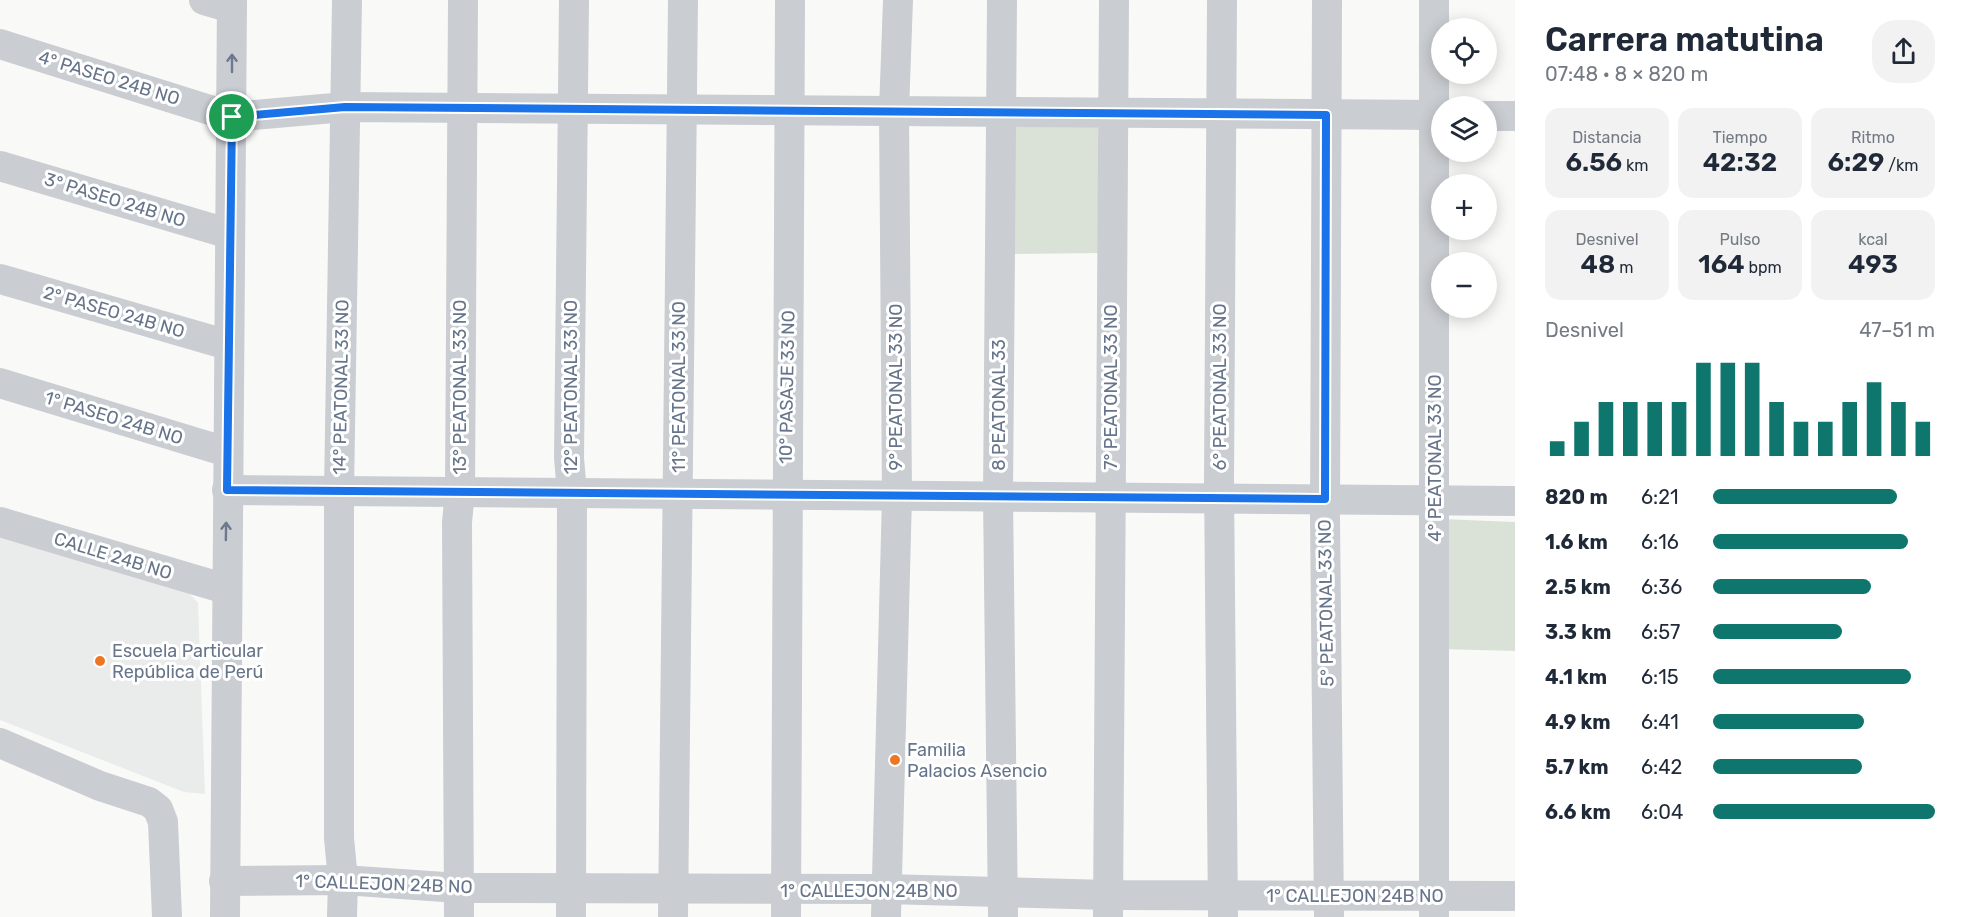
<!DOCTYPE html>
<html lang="es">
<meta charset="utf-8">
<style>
:root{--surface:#fff;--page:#f2f2f3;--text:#1f2937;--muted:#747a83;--accent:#0f766e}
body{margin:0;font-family:Rubik,sans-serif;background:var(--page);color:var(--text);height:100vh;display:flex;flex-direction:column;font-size:22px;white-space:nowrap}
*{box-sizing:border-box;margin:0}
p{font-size:20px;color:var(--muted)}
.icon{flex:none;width:33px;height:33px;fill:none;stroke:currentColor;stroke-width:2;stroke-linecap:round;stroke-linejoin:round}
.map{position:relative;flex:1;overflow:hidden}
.sheet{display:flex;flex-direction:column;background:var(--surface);width:450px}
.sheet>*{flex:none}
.tools{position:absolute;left:1431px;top:18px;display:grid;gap:12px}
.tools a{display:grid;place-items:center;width:66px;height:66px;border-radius:50%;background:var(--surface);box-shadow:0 3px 15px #0003;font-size:30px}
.pin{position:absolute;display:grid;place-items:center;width:51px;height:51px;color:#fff;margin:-26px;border:3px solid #fff;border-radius:50%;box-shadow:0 2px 6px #0007}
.round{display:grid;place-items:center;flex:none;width:63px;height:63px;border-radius:24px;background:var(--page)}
.headline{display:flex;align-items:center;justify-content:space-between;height:102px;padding:0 30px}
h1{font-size:33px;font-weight:600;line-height:45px}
.stats{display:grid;grid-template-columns:repeat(3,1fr);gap:9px;height:102px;padding:6px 30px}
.stats div{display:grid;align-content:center;border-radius:15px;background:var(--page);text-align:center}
.stats b{font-size:26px;font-weight:600}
.stats small{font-size:16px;font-weight:400}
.stats p{font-size:16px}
.chart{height:168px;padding:12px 30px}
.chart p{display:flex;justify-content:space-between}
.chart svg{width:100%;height:108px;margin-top:6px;stroke:var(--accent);stroke-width:6}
ul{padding:0 30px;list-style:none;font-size:20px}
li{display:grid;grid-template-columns:96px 72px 1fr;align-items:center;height:45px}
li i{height:15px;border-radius:8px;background:var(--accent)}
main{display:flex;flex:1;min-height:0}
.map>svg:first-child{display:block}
.built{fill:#eaebeb}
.green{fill:#dae2d8}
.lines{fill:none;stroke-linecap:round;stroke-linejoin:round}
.minor{stroke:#cacdd1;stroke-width:30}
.oneway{stroke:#6c798e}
.route-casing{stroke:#fff;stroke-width:12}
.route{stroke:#1a73e8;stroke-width:8}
.poi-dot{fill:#ed7625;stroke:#fff;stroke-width:2}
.labels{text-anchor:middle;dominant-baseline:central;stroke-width:6;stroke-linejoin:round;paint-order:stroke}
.street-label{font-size:18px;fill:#67758a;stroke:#fff}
.poi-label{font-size:18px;fill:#67758a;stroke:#fff;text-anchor:start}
</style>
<main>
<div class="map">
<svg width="1515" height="917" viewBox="0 0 1515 917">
<rect width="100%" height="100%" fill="#f9faf8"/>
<polygon class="built" points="0,538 187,591 198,603 205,794 184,792 0,720"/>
<g class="green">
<polygon points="1006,124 1098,126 1101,253 1007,254"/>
<polygon points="1442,519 1515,522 1515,651 1440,649"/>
</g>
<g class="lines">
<g class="minor">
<polyline points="204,0 232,8"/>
<polyline points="1002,0 998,497 1003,917"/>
<polyline points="1222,0 1219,482 1223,917"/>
<polyline points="1327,0 1325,517 1329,917"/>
<polyline points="0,44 232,117 345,107 1442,115"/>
<polyline points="1486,116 1515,116"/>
<polyline points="0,166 230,234"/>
<polyline points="0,279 228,345"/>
<polyline points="0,383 227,452"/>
<polyline points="227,490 1515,501"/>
<polyline points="0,522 226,589"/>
<polyline points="0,743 100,786 149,802 158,809 163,822 167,917"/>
<polyline points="224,881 343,880 459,888 885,889 1109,895 1515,896"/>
<polyline points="1434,915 1434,0"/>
<polyline points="225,917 232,0"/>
<polyline points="342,917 343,880 339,838 339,491 347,0"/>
<polyline points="459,917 457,522 460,492 463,0"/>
<polyline points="571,917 572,493 569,458 574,0"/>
<polyline points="673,917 683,0"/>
<polyline points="786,917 790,0"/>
<polyline points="886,917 897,496 894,111 898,0"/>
<polyline points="1108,917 1114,0"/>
</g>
</g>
<defs><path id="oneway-shaft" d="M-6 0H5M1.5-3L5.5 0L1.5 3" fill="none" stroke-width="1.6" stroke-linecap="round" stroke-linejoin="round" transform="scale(1.5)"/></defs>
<g class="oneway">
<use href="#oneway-shaft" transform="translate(232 63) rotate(-90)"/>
<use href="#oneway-shaft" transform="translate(226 531) rotate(-89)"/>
</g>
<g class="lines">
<g class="route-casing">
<polygon id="route" points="345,107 1326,115 1325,499 227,490 232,117"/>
</g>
<use href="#route" class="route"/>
</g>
<g class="poi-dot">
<circle cx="100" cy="661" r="6"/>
<circle cx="895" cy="760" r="6"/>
</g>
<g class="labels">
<g class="street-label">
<text transform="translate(109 78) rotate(17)">4° PASEO 24B NO</text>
<text transform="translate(115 200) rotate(17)">3° PASEO 24B NO</text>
<text transform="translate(114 312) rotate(16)">2° PASEO 24B NO</text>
<text transform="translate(341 387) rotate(-89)">14° PEATONAL 33 NO</text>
<text transform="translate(460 387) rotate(-90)">13° PEATONAL 33 NO</text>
<text transform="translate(571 387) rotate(-90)">12° PEATONAL 33 NO</text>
<text transform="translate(679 387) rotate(-90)">11° PEATONAL 33 NO</text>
<text transform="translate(787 387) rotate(-89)">10° PASAJE 33 NO</text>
<text transform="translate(896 387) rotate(-90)">9° PEATONAL 33 NO</text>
<text transform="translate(1111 387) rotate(-90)">7° PEATONAL 33 NO</text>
<text transform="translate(1220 387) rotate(-90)">6° PEATONAL 33 NO</text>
<text transform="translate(999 405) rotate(-90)">8 PEATONAL 33</text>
<text transform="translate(114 418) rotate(17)">1° PASEO 24B NO</text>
<text transform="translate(1435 458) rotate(-90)">4° PEATONAL 33 NO</text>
<text transform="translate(113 556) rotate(17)">CALLE 24B NO</text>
<text transform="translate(1326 603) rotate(-91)">5° PEATONAL 33 NO</text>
<text transform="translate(384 884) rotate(2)">1° CALLEJON 24B NO</text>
<text x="869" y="891">1° CALLEJON 24B NO</text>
<text x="1355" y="896">1° CALLEJON 24B NO</text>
</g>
<g class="poi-label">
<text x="112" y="651">Escuela Particular<tspan x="112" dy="21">República de Perú</tspan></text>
<text x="907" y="750">Familia<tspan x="907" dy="21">Palacios Asencio</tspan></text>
</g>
</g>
</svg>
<div class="tools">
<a><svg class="icon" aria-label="locate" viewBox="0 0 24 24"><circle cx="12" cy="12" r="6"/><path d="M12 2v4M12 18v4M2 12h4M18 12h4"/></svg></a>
<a><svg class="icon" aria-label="layers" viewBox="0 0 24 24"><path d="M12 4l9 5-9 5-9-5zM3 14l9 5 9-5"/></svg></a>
<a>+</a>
<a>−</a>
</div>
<div class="pin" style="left:232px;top:117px;background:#1e9e55"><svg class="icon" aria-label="arrive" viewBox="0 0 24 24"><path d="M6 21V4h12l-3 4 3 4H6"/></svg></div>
</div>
<section class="sheet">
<div class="headline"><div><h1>Carrera matutina</h1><p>07:48 · 8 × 820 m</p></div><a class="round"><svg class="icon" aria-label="share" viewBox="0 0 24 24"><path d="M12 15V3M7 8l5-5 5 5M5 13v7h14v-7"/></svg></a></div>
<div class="stats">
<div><p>Distancia</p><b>6.56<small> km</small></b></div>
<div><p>Tiempo</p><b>42:32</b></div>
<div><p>Ritmo</p><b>6:29<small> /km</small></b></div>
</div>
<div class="stats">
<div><p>Desnivel</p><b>48<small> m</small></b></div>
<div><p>Pulso</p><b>164<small> bpm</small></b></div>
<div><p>kcal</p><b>493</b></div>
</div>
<div class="chart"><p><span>Desnivel</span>47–51 m</p>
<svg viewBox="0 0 160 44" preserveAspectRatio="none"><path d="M5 44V38M15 44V30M25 44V22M35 44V22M45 44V22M55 44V22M65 44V6M75 44V6M85 44V6M95 44V22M105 44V30M115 44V30M125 44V22M135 44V14M145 44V22M155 44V30"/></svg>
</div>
<ul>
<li><b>820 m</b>6:21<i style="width:83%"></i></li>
<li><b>1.6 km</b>6:16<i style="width:88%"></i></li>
<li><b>2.5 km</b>6:36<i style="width:71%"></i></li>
<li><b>3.3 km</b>6:57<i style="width:58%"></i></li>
<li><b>4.1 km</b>6:15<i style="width:89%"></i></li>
<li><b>4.9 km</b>6:41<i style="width:68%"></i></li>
<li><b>5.7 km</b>6:42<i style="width:67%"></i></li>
<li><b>6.6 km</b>6:04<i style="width:100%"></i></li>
</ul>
</section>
</main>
